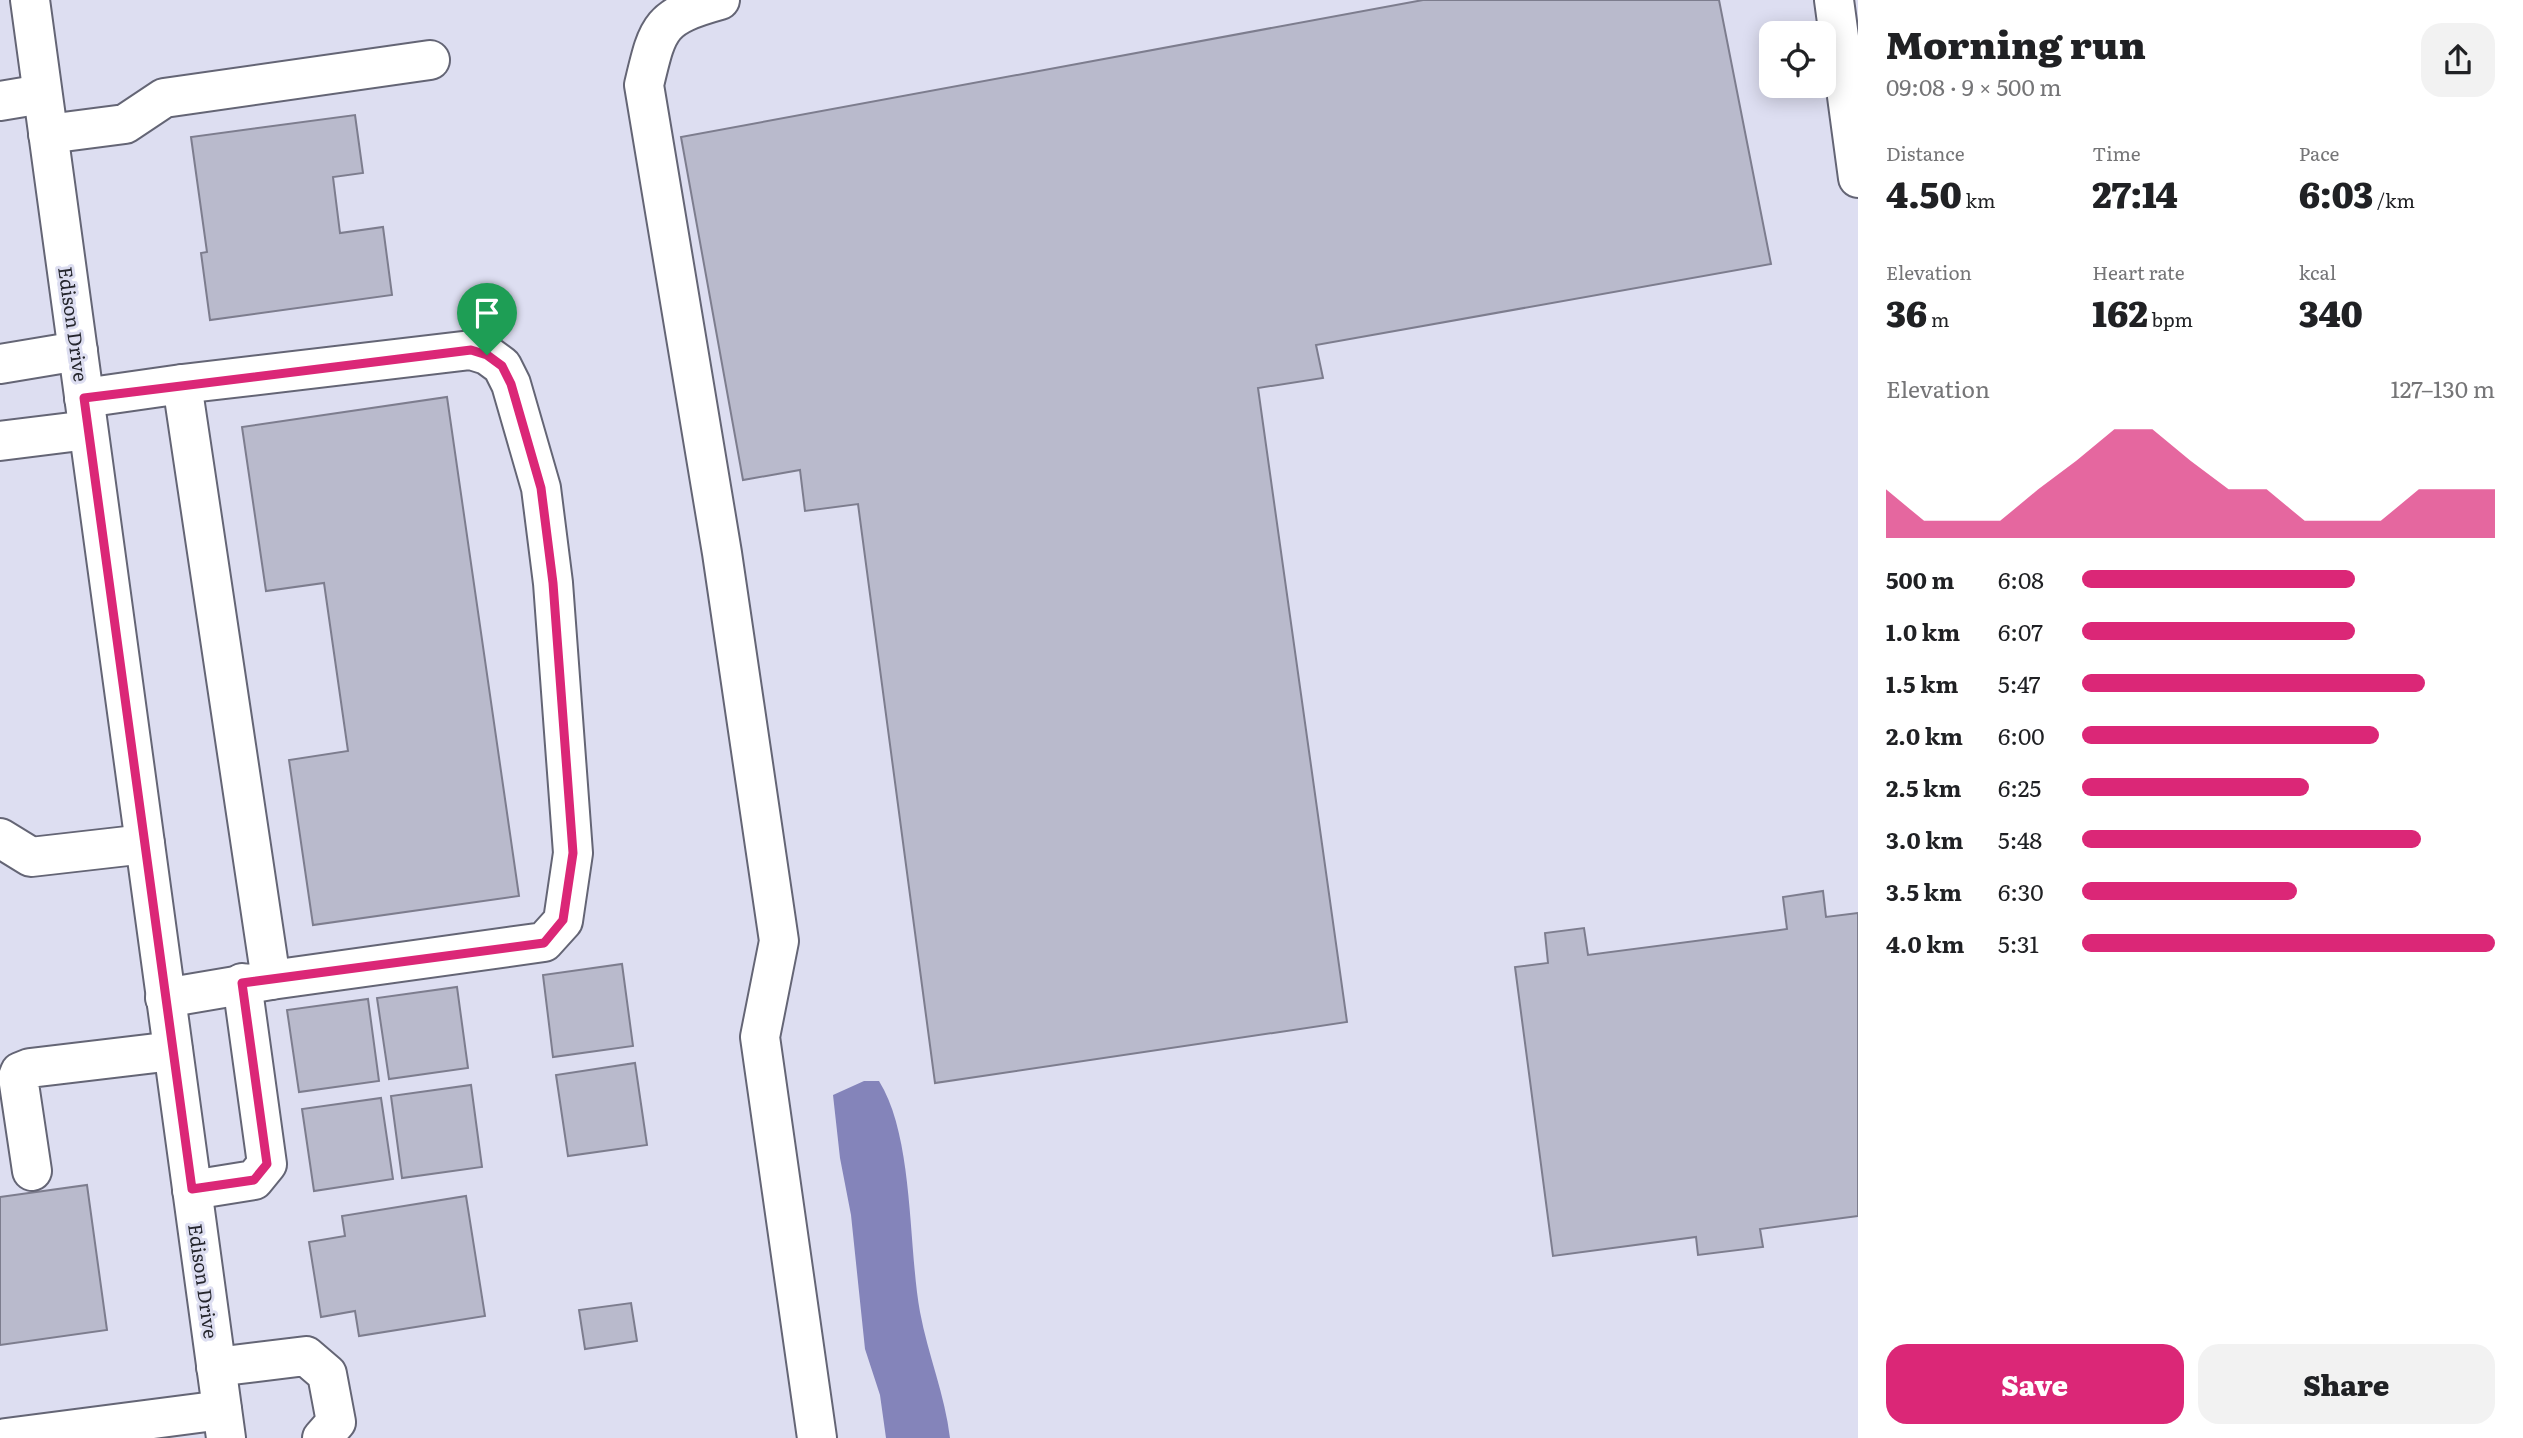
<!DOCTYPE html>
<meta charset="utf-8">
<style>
:root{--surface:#fff;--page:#f2f2f2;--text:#202124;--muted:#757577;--accent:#db2777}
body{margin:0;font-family:Literata,serif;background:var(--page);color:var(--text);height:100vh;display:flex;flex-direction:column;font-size:26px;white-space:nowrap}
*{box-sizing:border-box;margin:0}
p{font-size:23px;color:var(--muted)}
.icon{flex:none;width:38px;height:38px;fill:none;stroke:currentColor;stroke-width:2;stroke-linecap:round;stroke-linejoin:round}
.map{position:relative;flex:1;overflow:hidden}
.panel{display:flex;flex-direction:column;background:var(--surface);width:665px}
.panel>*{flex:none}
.tools{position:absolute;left:1759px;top:21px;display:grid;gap:14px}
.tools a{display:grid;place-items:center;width:77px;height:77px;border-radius:14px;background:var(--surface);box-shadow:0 4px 18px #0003;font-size:35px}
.pin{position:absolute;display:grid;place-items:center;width:60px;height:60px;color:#fff;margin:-72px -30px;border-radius:50% 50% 50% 0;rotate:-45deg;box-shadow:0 0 7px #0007}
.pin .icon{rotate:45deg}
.round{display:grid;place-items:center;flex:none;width:74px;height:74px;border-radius:21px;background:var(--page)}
.overview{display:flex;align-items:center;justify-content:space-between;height:119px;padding:0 28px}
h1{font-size:38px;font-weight:800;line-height:52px}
.stats{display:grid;grid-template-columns:repeat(3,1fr);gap:10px;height:119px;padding:7px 28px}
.stats div{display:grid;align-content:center}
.stats b{font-size:35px;font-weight:800}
.stats small{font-size:19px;font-weight:400}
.stats p{font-size:19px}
.chart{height:196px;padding:14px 28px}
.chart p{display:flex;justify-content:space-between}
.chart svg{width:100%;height:126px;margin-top:7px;fill:var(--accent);opacity:.7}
.button{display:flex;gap:14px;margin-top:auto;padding:14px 28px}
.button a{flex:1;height:80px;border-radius:21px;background:var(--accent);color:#fff;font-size:28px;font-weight:800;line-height:80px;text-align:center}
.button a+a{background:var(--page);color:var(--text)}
ul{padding:0 28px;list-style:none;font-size:23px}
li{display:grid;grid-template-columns:112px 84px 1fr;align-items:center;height:52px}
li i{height:18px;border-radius:9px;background:var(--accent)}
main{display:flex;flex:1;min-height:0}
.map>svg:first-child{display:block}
.water{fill:#8484ba}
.building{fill:#b9bacc;stroke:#7d7d8e;stroke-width:2}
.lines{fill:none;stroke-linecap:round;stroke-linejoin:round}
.minor-casing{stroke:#646575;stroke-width:42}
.minor{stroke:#fff;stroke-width:38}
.route-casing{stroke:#fff;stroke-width:14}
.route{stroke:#db2777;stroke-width:9}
.labels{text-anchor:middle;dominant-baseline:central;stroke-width:6;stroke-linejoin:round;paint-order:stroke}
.street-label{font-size:19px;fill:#25262d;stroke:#dddef1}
</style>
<main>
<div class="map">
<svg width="1858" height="1438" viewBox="0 0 1858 1438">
<rect width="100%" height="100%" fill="#dddef1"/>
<path class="water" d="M864 1081H879C914 1137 908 1246 920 1312 928 1355 945 1395 950 1438H886L880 1395 865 1349 851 1215 840 1158 833 1095Z"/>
<g class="building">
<polygon points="1423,0 1719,0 1771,264 1316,345 1323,378 1258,388 1347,1022 935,1083 858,504 805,511 800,470 743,480 681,137"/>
<polygon points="355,115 363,173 333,177 340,233 383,227 392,295 210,320 201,253 207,252 191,137"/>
<polygon points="447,397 519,896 313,925 289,760 348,751 324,583 266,591 242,427"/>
<polygon points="1823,891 1826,917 1858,913 1858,1216 1760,1229 1763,1247 1698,1255 1696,1237 1553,1256 1515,967 1548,963 1545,933 1584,928 1588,955 1787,929 1783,897"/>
<polygon points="622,964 633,1046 553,1057 543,975"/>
<polygon points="457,987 468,1068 389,1079 377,998"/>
<polygon points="368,999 379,1081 299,1092 287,1010"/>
<polygon points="635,1063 647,1145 568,1156 556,1075"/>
<polygon points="471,1085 482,1167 402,1178 391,1096"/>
<polygon points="381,1098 393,1179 314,1191 302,1109"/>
<polygon points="87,1185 107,1330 0,1345 0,1197"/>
<polygon points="466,1196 485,1316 359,1336 355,1311 321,1317 309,1242 345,1236 342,1216"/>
<polygon points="631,1303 637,1341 585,1349 579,1310"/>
</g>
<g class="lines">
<g class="minor-casing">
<g id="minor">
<polyline points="30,0 226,1438"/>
<path d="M720 0C659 17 658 26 644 85L722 553 779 941 760 1037 817 1438"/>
<polyline points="1834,0 1858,178"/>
<polyline points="0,101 42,94"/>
<polyline points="48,134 125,124 164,98 430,60"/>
<polyline points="0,364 78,351"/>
<polyline points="182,384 471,350 487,355 502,366 511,384 541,488 553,583 573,853 563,921 544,942 271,980"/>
<polyline points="84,398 182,384 271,980 165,998"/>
<polyline points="0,441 88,430"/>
<polyline points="0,838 31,857 145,844"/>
<polyline points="32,1171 18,1077 20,1072 30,1068 173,1051"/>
<polyline points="192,1190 254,1180 267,1164 242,983"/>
<polyline points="216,1367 306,1356 327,1374 336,1422 322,1438"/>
<polyline points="6,1438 222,1410"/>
</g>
</g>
<use href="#minor" class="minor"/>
</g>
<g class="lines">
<g class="route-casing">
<polygon id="route" points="471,350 487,355 502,366 511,384 541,488 553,583 573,853 563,920 544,943 242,983 267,1164 254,1180 192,1189 84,398"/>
</g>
<use href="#route" class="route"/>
</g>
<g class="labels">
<g class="street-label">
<text transform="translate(74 324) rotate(82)">Edison Drive</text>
<text transform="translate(204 1281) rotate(82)">Edison Drive</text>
</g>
</g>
</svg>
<div class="tools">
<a><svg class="icon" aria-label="locate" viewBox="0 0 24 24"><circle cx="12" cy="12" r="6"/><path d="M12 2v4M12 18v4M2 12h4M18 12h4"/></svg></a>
</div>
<div class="pin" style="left:487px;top:355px;background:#1e9e55"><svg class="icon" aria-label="arrive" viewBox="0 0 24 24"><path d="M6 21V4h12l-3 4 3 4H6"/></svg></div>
</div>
<section class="panel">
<div class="overview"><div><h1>Morning run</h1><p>09:08 · 9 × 500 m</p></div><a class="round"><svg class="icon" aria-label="share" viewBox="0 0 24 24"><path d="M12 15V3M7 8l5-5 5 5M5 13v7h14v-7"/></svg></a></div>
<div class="stats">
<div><p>Distance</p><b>4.50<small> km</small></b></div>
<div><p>Time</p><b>27:14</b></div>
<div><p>Pace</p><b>6:03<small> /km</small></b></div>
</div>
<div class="stats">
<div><p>Elevation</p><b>36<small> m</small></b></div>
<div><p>Heart rate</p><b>162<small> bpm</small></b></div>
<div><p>kcal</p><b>340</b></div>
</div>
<div class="chart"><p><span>Elevation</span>127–130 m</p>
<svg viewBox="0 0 160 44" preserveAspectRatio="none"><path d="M0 44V27L10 38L20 38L30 38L40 27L50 17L60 6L70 6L80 17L90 27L100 27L110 38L120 38L130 38L140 27L150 27L160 27V44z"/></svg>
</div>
<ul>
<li><b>500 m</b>6:08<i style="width:66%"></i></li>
<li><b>1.0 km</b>6:07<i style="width:66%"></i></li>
<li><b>1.5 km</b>5:47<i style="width:83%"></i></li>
<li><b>2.0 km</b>6:00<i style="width:72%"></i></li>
<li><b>2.5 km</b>6:25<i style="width:55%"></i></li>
<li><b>3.0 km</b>5:48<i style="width:82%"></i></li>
<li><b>3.5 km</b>6:30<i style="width:52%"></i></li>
<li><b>4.0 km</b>5:31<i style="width:100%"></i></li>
</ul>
<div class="button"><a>Save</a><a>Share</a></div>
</section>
</main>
